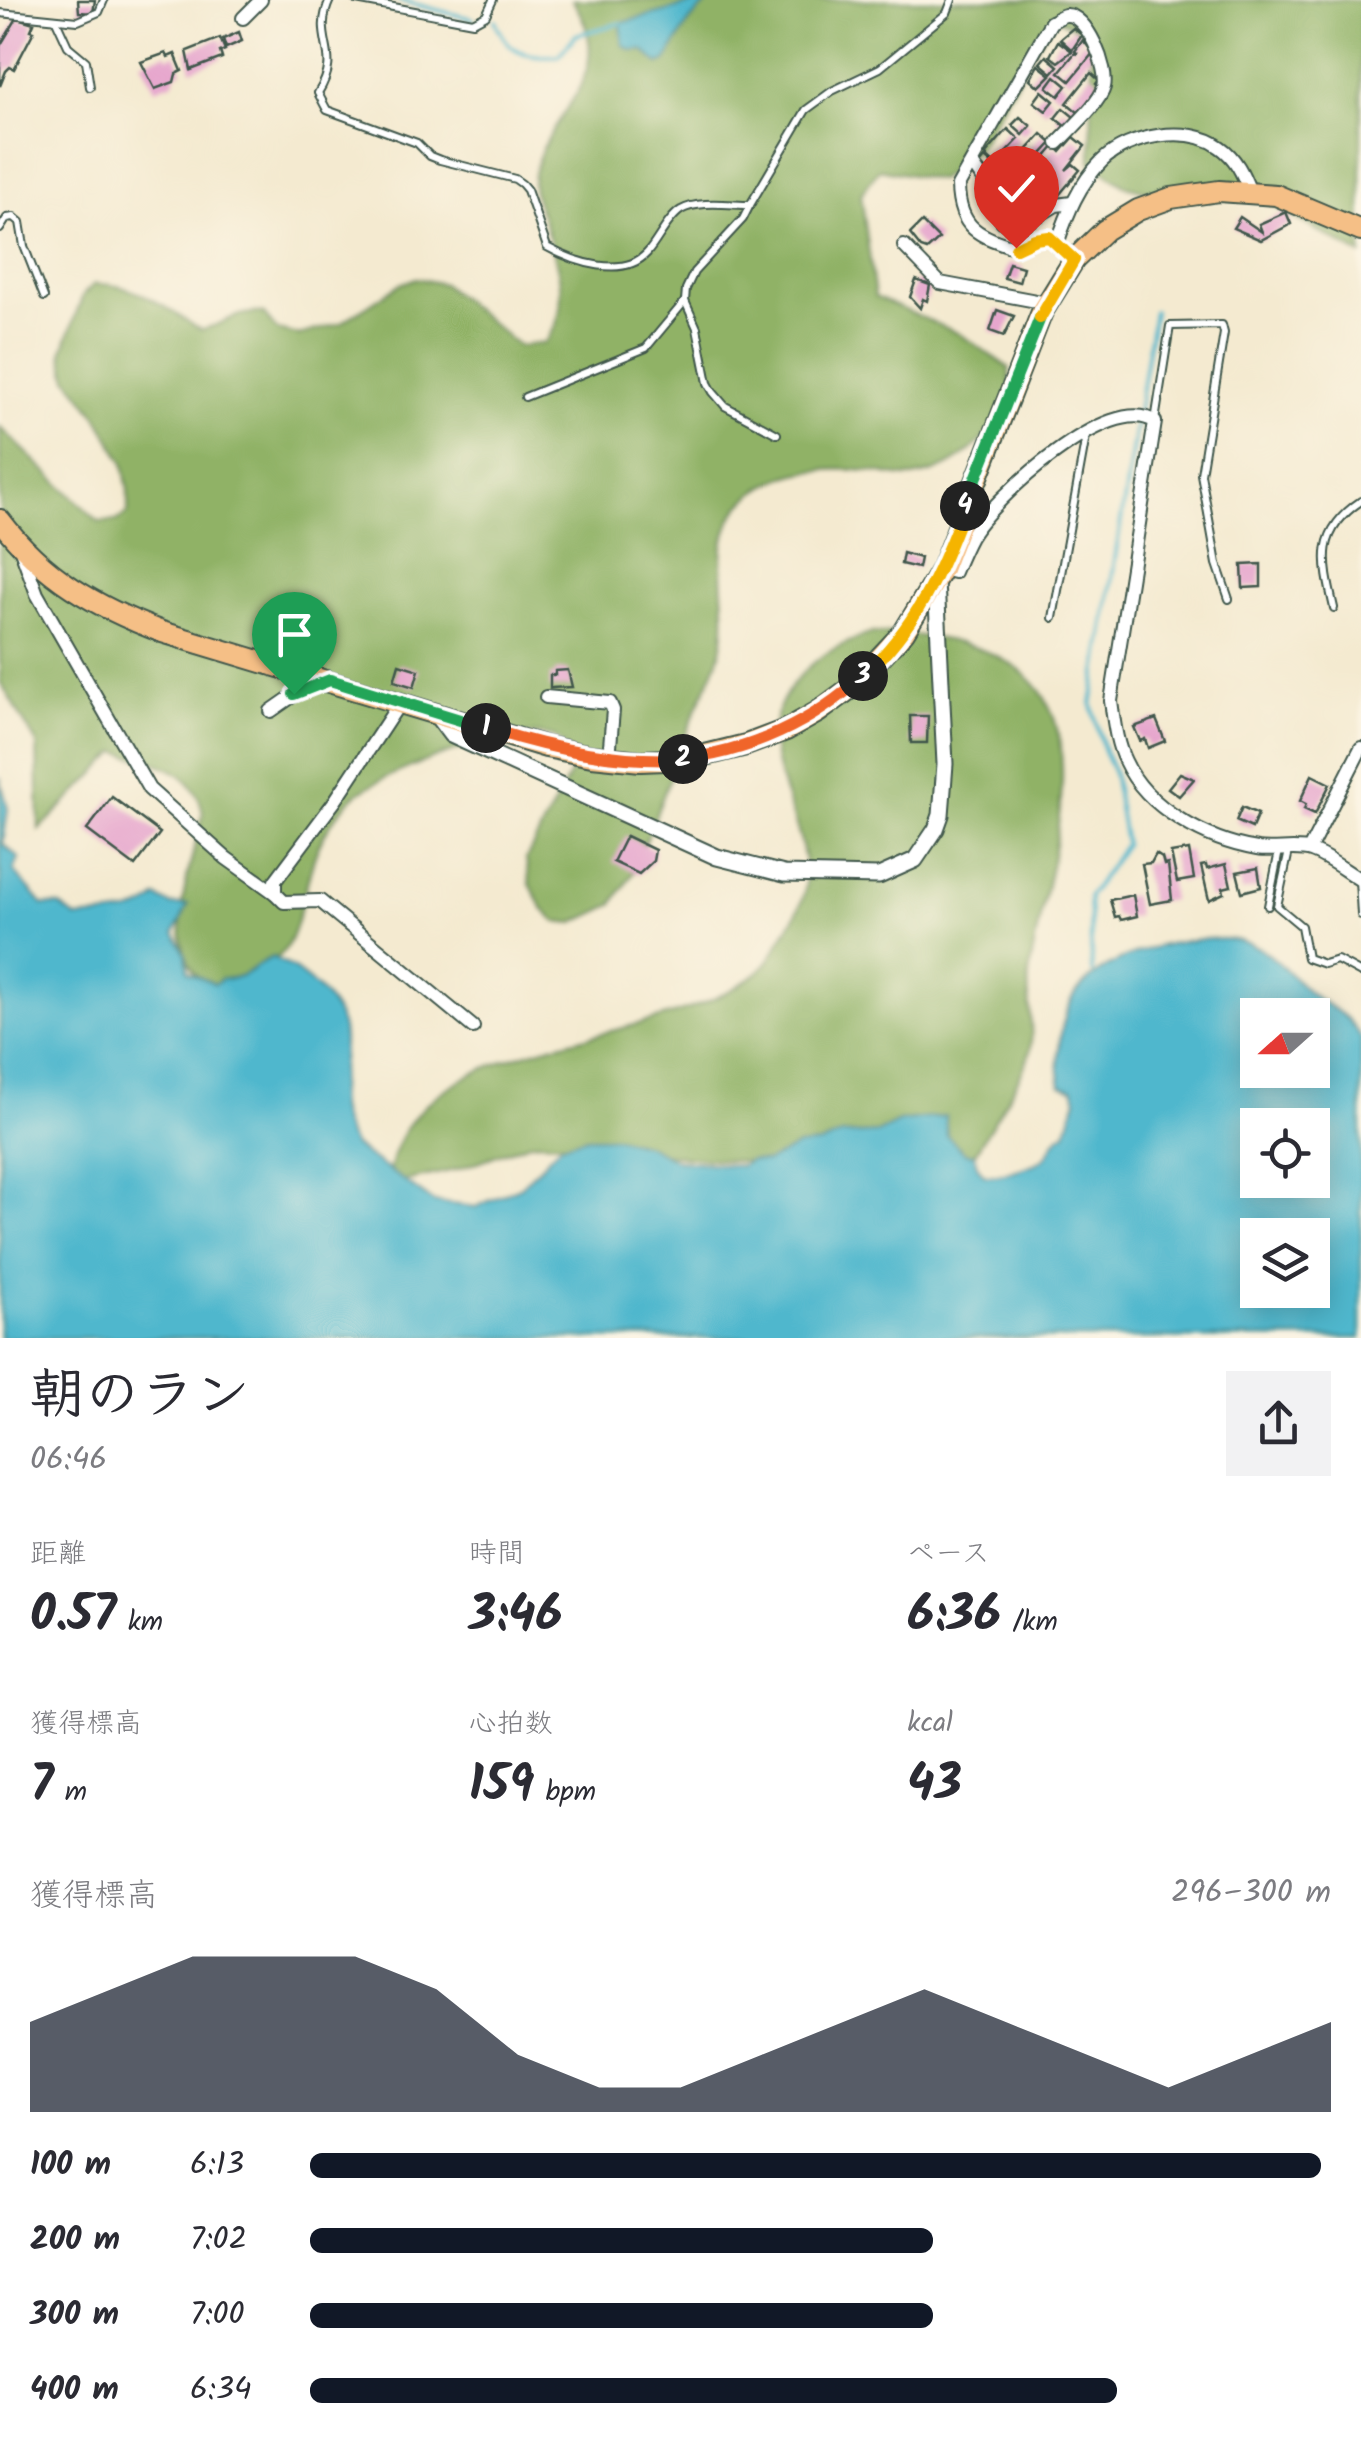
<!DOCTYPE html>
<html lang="ja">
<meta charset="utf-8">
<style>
:root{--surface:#fff;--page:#f2f2f3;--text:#2b2b33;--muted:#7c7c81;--accent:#111827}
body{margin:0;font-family:Kalam,"Klee One",sans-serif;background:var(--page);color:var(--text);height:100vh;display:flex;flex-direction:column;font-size:38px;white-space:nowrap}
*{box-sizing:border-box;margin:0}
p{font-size:32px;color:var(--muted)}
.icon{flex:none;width:55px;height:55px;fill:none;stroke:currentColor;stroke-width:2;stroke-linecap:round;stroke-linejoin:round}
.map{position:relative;height:1338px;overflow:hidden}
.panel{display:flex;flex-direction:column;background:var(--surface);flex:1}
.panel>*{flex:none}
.needle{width:65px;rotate:249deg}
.buttons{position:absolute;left:1240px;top:998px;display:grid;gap:20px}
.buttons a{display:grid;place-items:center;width:90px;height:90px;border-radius:0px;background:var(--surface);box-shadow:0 5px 25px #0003;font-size:50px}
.pin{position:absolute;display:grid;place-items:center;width:85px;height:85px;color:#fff;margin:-102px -42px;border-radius:50% 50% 50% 0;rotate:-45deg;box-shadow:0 0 10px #0007}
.pin .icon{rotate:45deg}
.km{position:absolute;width:50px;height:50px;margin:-25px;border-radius:50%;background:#222;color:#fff;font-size:28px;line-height:50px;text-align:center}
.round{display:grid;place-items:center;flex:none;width:105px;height:105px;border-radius:0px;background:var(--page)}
.overview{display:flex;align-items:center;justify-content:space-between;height:170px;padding:0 30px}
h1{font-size:55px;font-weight:700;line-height:75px}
.metrics{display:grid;grid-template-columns:repeat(3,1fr);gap:15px;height:170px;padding:10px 30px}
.metrics div{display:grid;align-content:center}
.metrics b{font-size:50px;font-weight:700}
.metrics small{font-size:28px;font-weight:400}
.metrics p{font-size:28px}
.chart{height:280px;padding:20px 30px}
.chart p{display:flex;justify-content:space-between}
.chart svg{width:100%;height:180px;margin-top:10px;fill:var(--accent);opacity:.7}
ul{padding:0 30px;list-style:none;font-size:32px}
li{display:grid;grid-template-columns:160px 120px 1fr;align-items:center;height:75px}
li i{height:25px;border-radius:12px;background:var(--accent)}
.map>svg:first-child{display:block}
.forest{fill:#90b266;stroke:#58784d;stroke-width:2.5}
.water{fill:#4fb7cd;stroke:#377a80;stroke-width:2.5;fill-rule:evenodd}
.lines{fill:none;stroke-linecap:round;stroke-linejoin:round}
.stream{stroke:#4fb7cd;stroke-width:4}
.building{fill:#e6a6cd}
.service-casing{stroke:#3f574b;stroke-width:10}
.minor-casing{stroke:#3f574b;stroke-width:16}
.tertiary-casing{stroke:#3f574b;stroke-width:19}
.primary-casing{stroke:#3f574b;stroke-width:24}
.service{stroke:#fff;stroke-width:6}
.minor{stroke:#fff;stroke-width:12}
.tertiary{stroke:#fff;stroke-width:15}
.primary{stroke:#f5bf86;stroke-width:20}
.split-1-casing{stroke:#fff;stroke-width:20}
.split-2-casing{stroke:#fff;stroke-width:20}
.split-3-casing{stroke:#fff;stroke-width:20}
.split-4-casing{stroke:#fff;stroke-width:20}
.split-5-casing{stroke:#fff;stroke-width:20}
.split-6-casing{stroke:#fff;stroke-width:20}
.split-1{stroke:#22a559;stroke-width:12}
.split-2{stroke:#f0652b;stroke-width:12}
.split-3{stroke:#f0652b;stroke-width:12}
.split-4{stroke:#f5b400;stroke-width:12}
.split-5{stroke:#22a559;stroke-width:12}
.split-6{stroke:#f5b400;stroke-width:12}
</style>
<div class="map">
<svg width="1361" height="1338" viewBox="0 0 1361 1338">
<rect width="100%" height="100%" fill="#fcf5e5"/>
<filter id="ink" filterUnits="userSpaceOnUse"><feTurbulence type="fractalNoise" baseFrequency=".01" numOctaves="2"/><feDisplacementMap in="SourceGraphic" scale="20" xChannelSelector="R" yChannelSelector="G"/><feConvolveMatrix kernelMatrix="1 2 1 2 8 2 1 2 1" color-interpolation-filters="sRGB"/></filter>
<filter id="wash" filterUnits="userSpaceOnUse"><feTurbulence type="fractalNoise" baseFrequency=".0048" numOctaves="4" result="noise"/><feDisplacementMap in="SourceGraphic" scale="40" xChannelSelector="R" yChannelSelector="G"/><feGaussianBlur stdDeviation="2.25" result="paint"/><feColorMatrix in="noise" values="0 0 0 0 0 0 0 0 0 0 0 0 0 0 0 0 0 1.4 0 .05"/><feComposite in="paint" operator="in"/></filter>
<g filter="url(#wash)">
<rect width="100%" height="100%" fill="#f4ead0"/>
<g class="forest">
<path d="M572 0H1361V255L1251 193 1178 196 1149 192 1126 186 1091 162 1092 37 1054 17 976 151 939 180 879 169 861 194 875 297 960 334 1009 368C1009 378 1012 390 1008 398 993 438 955 471 913 477 898 478 882 472 867 471 826 467 777 469 745 501 704 542 732 596 722 646 717 670 702 694 693 717 673 769 654 821 633 873L612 905 574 923 555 921 543 909 530 884 526 859 572 770V755C568 751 562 742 557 739 523 719 386 772 356 795 346 803 334 819 327 830 306 861 302 929 283 952 262 977 241 978 210 987 156 950 192 866 203 814 195 767 156 764 117 752L39 830 37 744 0 682V427L99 522 116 521 128 513V491L123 463 97 416 68 378 62 353 83 295 94 284C135 282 167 309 201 330 227 323 236 311 263 313L277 330 299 335 341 323 400 284 416 278 443 284 519 346 544 343C575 310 556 258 543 219 539 208 532 195 533 183 536 119 627 79 572 0Z"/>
<path d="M872 633C927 634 1004 642 1040 691 1091 759 1039 898 1029 975 1026 999 1035 1027 1030 1051 1025 1074 988 1130 975 1153L938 1167 820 1168 687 1157 605 1144 532 1142 459 1169 386 1185C389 1173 391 1159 396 1148 445 1025 670 1051 761 969 770 961 776 949 782 938 794 919 807 898 806 875 804 808 745 750 791 687 813 657 838 645 872 633Z"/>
</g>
<g class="water">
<path d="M703 1 706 5C682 25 681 37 666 61L659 64 643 50H631L623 45 621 23Z"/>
<path d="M0 777 8 809 3 844 19 858 14 871 43 905H59L77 918C101 915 141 917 157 897L171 905H188L175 933 186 955 188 972 215 984 221 979C249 979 252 965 273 957 302 971 343 1004 343 1038 344 1085 327 1102 354 1146L434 1202 476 1207 521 1186 560 1145 587 1137H615L647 1145 676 1160 741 1166 750 1160 766 1162 798 1146 820 1144 841 1135 877 1133 899 1122 945 1116 947 1136 965 1153 974 1154 978 1167 985 1175C998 1176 1038 1166 1046 1156 1055 1144 1053 1138 1066 1132L1077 1099 1073 1089 1061 1085C1055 1059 1060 1018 1075 995 1104 952 1196 930 1244 942 1270 948 1290 976 1310 993 1322 1003 1337 1009 1348 1020 1353 1025 1357 1032 1361 1038V1338H0ZM1258 1015H1312V1070H1258ZM1258 1125H1312V1180H1258ZM1258 1235H1312V1290H1258Z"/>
</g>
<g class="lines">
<g class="stream">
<polyline points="398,0 473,19"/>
<path d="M495 20C508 53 523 57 558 56L576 35 621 23"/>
<polyline points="1092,972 1089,896 1125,844 1113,771 1104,752 1092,705 1154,311"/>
</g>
</g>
<g id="blocks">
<g class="building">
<polygon points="78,0 95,0 93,13 79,12"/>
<polygon points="17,18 34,23 31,30 34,31 14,69 10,67 6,71 0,86 0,46"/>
<polygon points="1073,28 1082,35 1072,50 1060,39"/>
<polygon points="239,32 242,41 226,48 223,39"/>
<polygon points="220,38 225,50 220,52 222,58 191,70 187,51"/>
<polygon points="1083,40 1093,53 1070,81 1059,72 1075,53 1078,54 1075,51"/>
<polygon points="1058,41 1072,51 1058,62 1050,56"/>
<polygon points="166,53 168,57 175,54 182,71 176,74 174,82 155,89 141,62"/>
<polygon points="1046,56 1058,66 1052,73 1040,63"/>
<polygon points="1038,65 1051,75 1039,87 1030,79"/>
<polygon points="1091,73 1099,80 1096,84 1099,87 1079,113 1067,103"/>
<polygon points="1055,76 1067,86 1059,96 1047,87"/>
<polygon points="1042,91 1054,101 1046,111 1034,102"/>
<polygon points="1063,108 1074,117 1066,127 1055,118"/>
<polygon points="1020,117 1031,126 1023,135 1012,125"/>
<polygon points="1008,129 1019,139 995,164 985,155"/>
<polygon points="1042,134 1052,143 1028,169 1018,160"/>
<polygon points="1074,137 1085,146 1066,170 1073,164 1080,170 1059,195 1049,187 1053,183 1039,176 1044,170 1038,166 1055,146 1061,152"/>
<polygon points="985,158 1011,181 1001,190 994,183 997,181 980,164"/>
<polygon points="1286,212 1291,224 1261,240 1233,228 1240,217 1262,232 1259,224"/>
<polygon points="922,222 939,239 927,250 921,248 910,234"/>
<polygon points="1009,263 1023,267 1019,282 1004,278"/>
<polygon points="916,280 930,285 927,301 923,299 920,308 910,297"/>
<polygon points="997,310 1014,316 1004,336 990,331"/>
<polygon points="903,553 920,558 918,568 901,564"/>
<polygon points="1261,564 1261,587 1243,588 1242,565"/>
<polygon points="399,664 419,670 414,687 394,681"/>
<polygon points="568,670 572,687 550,688 550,675 555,675 555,671"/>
<polygon points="910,716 928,716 927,743 911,743"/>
<polygon points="1156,719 1165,741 1148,748 1145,739 1140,741 1134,727"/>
<polygon points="1180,773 1194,779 1179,796 1168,788"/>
<polygon points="1312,775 1330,784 1315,814 1304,809 1306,804 1300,801"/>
<polygon points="112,797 160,833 135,866 87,830"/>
<polygon points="1242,807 1258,814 1252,828 1236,821"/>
<polygon points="626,836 655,850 653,861 639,874 613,862"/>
<polygon points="1189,850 1194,879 1177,882 1171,853"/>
<polygon points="1156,854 1162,858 1164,865 1168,864 1172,900 1150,904 1142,864 1151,863"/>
<polygon points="1226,864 1231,886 1223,888 1224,893 1209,900 1201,866 1206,865 1207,869"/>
<polygon points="1258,868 1261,887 1242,892 1237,872"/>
<polygon points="1133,895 1137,916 1121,920 1119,916 1115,917 1110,900"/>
</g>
</g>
</g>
<g filter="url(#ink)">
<use href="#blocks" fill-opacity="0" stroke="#3f574b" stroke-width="2.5"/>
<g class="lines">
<g class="service-casing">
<g id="service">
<path d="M330 0C311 41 344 52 318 93L327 110 417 143 430 156 440 160 515 179 522 184 527 190 547 247C574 262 623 279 647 253 658 241 667 219 681 210 698 200 730 205 750 205L743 219 694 272 686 289 685 301 697 328 708 383 713 392 725 406 777 434"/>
<polyline points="356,0 473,22 486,15 493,0"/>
<polyline points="0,13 78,21 99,12 104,0"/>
<polyline points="56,20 68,46 86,61 90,87"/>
<polyline points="750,205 806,110 832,91 880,68 947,13 952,0"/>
<polyline points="0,229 7,218 14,217 20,222 24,246 44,297"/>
<polyline points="525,397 646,348 685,301"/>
<polyline points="1155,421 1170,326 1222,325 1224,333 1201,474 1217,564 1229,599"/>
<path d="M1334 608C1323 561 1316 531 1361 501"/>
<polyline points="1053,618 1086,436"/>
<polyline points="1289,851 1277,906 1301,926 1307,958 1324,964 1337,960 1361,973"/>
<polyline points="1359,880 1361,915"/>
<polyline points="1268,906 1279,851"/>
</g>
</g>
<g class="minor-casing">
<g id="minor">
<polyline points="243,18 261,0"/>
<path d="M1058 143C1070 130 1100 103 1104 87 1109 70 1087 12 1065 15 1060 16 1056 20 1051 22L958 186C959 229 979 236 1017 248L1035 239 1049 237 1074 260"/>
<polyline points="972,163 997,200"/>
<path d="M1037 169 1012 193 997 200C996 217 1000 223 1016 229L1056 205 1072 203"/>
<path d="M1057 244C1067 214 1079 184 1102 161 1129 135 1188 124 1220 147 1236 158 1243 174 1250 192"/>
<polyline points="904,246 940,283 1047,303"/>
<polyline points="22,553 37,594 149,789 226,858 275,893"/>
<path d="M942 569 954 572C959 560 964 548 970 537 992 499 1112 390 1155 422L1111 701C1114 721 1116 743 1125 761 1147 809 1208 841 1257 849 1274 852 1296 846 1311 851 1328 857 1344 870 1359 879L1361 877"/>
<polyline points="546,697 610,703 613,710 609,758"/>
<polyline points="399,704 335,801 275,881 275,893 284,902 320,901 473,1027"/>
<polyline points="271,711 294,695 326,682"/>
<polyline points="1309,850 1361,748"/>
</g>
</g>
<g class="tertiary-casing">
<polyline id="tertiary" points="436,715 451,735 717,857 784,874 879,876 915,860 936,829 941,815 945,764 936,581"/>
</g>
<g class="primary-casing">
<path id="primary" d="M0 520C43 577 96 607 162 632L546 747 592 756 641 761 689 759 746 745 786 730 818 712 852 687 904 632 942 569 1042 312 1074 260 1105 230 1138 210 1171 198 1219 191 1276 195 1361 231"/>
</g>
<use href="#service" class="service"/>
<use href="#minor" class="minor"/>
<use href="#tertiary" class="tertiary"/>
<use href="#primary" class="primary"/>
</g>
</g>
<g class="lines" filter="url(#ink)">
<g class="split-1-casing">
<polyline id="split-1" points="294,694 330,680 486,728"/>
</g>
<g class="split-2-casing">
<path id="split-2" d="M486 728C552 749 613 762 683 759"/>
</g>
<g class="split-3-casing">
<path id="split-3" d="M683 759C748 753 816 721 863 676"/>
</g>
<g class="split-4-casing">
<path id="split-4" d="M863 676C917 626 940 573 965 506"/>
</g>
<g class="split-5-casing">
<polyline id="split-5" points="965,506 1040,318"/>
</g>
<g class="split-6-casing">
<polyline id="split-6" points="1016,248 1035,239 1049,237 1074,260 1040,318"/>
</g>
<use href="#split-1" class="split-1"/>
<use href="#split-2" class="split-2"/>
<use href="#split-3" class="split-3"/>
<use href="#split-4" class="split-4"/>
<use href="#split-5" class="split-5"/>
<use href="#split-6" class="split-6"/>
</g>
</svg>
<div class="buttons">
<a><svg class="needle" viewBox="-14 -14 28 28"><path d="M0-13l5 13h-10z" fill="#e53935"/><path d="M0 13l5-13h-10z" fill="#7c7c81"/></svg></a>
<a><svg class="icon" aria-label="locate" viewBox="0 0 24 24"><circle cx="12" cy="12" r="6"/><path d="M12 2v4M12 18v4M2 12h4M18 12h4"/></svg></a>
<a><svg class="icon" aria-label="layers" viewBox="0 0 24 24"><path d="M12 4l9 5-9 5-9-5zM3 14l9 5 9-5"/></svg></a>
</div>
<div class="pin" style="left:294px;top:694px;background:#1e9e55"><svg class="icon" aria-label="arrive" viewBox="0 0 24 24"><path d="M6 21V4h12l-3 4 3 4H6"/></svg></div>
<div class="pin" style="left:1016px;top:248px;background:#d93025"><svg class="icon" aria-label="check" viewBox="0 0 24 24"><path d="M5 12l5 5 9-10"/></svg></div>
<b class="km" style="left:486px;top:728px">1</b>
<b class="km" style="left:683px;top:759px">2</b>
<b class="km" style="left:863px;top:676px">3</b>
<b class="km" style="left:965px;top:506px">4</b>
</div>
<section class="panel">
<div class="overview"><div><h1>朝のラン</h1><p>06:46</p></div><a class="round"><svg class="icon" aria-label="share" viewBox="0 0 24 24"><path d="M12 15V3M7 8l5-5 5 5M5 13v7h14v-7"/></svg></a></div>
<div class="metrics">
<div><p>距離</p><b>0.57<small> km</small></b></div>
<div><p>時間</p><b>3:46</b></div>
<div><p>ペース</p><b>6:36<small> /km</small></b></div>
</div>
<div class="metrics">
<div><p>獲得標高</p><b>7<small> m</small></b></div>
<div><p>心拍数</p><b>159<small> bpm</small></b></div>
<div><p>kcal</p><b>43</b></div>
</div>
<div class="chart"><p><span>獲得標高</span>296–300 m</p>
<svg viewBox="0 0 160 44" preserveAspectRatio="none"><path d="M0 44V22L10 14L20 6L30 6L40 6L50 14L60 30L70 38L80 38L90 30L100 22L110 14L120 22L130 30L140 38L150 30L160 22V44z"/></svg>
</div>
<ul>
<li><b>100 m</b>6:13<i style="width:99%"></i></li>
<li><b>200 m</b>7:02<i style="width:61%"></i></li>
<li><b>300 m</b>7:00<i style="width:61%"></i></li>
<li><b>400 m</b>6:34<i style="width:79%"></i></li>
</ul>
</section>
